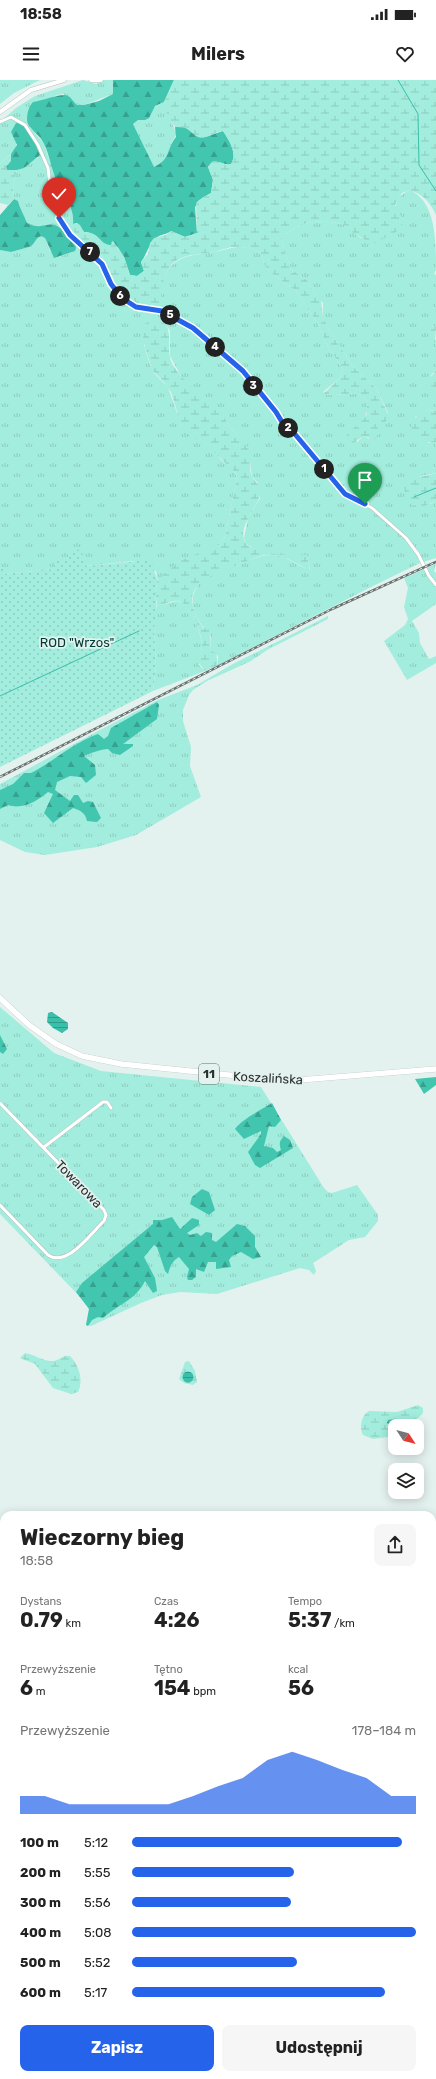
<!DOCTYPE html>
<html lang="pl">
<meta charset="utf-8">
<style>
:root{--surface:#fff;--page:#f6f6f6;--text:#222;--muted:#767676;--accent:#2563eb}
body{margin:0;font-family:Rubik,sans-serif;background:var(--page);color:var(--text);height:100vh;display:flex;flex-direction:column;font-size:15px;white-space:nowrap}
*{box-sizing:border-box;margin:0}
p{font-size:13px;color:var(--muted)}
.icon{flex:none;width:22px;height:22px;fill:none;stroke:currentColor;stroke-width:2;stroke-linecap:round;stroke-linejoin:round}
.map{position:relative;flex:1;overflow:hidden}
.sheet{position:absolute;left:0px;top:1431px;width:436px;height:568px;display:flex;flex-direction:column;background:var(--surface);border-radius:12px 12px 0 0;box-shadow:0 2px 10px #0003}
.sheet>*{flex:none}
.needle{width:26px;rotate:126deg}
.tools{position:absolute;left:388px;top:1339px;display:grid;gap:8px}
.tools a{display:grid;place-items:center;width:36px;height:36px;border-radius:8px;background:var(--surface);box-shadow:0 2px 10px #0003;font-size:20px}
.pin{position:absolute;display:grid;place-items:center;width:34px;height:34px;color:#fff;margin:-41px -17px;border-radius:50% 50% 50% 0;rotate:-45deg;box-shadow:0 0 4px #0007}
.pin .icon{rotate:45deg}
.km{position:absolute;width:20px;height:20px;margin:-10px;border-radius:50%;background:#222;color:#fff;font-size:11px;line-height:20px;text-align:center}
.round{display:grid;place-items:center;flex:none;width:42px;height:42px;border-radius:8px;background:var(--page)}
.head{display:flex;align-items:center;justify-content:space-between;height:68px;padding:0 20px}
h1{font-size:22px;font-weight:700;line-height:30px}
.figures{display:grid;grid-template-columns:repeat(3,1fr);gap:6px;height:68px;padding:4px 20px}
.figures div{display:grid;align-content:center}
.figures b{font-size:20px;font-weight:700}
.figures small{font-size:11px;font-weight:400}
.figures p{font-size:11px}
.chart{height:112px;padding:8px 20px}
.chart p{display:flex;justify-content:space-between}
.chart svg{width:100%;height:72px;margin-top:4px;fill:var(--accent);opacity:.7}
.cta{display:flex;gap:8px;margin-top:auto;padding:8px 20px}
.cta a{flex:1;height:46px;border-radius:8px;background:var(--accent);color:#fff;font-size:16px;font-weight:700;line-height:46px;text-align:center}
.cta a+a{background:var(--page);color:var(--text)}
ul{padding:0 20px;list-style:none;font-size:13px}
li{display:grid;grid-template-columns:64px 48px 1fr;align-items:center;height:30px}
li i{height:10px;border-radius:5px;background:var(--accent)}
.status{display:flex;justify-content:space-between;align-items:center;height:28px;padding:0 20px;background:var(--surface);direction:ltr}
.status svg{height:11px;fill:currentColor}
header{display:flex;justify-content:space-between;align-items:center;height:52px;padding:0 20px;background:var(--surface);font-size:18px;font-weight:700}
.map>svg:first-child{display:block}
.grass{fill:url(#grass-tufts)}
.forest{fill:url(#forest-firs)}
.wetland{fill:url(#wetland-marsh)}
.garden{fill:url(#garden-dots)}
.water{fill:url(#water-rules)}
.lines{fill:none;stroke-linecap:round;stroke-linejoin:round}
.stream{stroke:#39bfaa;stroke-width:1}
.street-casing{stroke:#b5c3bf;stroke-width:4}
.secondary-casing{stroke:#b5c3bf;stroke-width:5}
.highway-casing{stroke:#b5c3bf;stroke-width:6}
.street{stroke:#fff;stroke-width:3}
.secondary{stroke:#fff;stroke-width:4}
.highway{stroke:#fff;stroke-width:5.5}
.rail-casing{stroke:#6a7270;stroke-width:2.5}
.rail{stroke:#e4f2ef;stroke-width:1;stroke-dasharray:3;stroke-linecap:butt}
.route-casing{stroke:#fff;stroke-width:8}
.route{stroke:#2563eb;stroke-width:5}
.labels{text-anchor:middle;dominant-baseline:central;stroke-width:3.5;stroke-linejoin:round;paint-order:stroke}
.shield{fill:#e4f2ef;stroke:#626a69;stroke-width:1}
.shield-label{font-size:12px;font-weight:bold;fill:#2b302f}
.park-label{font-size:13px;fill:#003b33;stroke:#e4f2ef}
.street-label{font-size:13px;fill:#2b302f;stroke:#e4f2ef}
</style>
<div class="status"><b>18:58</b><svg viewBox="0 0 49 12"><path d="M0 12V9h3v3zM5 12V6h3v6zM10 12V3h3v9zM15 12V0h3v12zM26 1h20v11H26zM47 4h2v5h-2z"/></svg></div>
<header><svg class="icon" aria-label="menu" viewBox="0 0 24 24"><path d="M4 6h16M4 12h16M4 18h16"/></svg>Milers<svg class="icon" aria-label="heart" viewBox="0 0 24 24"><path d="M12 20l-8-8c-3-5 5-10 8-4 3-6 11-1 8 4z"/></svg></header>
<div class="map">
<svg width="436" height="1999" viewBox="0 0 436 1999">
<defs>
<pattern id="grass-tufts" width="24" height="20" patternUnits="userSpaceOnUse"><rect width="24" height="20" fill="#a2eddd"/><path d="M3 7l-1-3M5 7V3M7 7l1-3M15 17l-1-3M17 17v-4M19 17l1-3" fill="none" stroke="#8cccbe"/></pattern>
<pattern id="forest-firs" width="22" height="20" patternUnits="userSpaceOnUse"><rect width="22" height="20" fill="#42c6b0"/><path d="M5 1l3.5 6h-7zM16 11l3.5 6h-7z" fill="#37a190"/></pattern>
<pattern id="wetland-marsh" width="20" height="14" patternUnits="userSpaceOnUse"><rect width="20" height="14" fill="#a2eddd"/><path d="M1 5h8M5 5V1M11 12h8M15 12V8" fill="none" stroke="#8cccbe"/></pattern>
<pattern id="garden-dots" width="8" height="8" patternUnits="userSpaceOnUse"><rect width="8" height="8" fill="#a2eddd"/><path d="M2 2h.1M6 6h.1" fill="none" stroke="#8cccbe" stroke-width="1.8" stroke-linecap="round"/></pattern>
<pattern id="water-rules" width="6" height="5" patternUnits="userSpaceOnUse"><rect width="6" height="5" fill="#39bfaa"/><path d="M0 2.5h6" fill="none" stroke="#309c8b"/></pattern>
</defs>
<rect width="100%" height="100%" fill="#e4f2ef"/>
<g class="grass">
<polygon points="0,0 40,0 14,13 0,24"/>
<path d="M83 0 96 4 104 0H113V14L84 25H77L63 14C45 16 38 30 28 44L44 64 56 100 65 113 72 132 76 156C108 167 104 190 121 213 125 218 131 221 136 224 144 219 156 213 161 205 165 200 165 191 171 186 183 174 199 175 214 172 234 168 239 163 260 172L265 186 271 193 296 211 318 244 328 267 343 289 340 298 324 311 323 314 334 315 358 313 367 321C369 334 364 342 353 348L357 362 364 356 369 359 378 343 388 333 377 309 352 285 333 256 323 238V223L313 211 308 201 291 189 281 160C295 139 330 137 351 148 356 159 368 161 379 161L386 156 398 151C396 133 390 120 409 110 436 120 436 161 436 190L434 194 436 195V247L431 246 436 262V290L431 295 436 309V331L428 330 415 337 428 363 436 362V393L420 396 430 424 436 421V478L420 483 371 507 218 585V576L211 571V556C192 537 182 512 210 495 217 490 227 489 236 486 247 481 258 475 271 475 286 475 297 486 310 490L307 475 296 477 263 473 255 470 246 463 244 458 248 438 260 418 258 403 252 397 248 367 229 346 223 335 182 298 170 276V251L166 244 145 248 144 265 150 285 154 293 168 307 177 333 192 350 190 353 212 367 221 380 232 388 237 397 225 457 219 465 212 469 181 480 158 501 156 491 133 481 86 486 69 478 55 489 4 494V487H0V170L11 172 29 167C35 165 35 158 41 156L45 158 50 171 58 177 72 172C63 128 51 155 27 143 24 135 20 129 18 121L14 119 13 106 17 90C26 88 30 81 38 78 38 67 30 51 21 44L11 52 16 62V69L0 84V42L16 28 35 16Z"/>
<path d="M164 22 176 53C176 58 172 60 171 64 167 76 165 81 154 88L133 44 138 40H145L154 27Z"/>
<polygon points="436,484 434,491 436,493 436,524 412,541 419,553 420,563 429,579 436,576 436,583 407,600 384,561 405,545 408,539 404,527 408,508 404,498"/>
<path d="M177 521C180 522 183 522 185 524 193 530 201 555 202 564 202 572 198 578 199 585L205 591 153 611 156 585 154 549 157 526Z"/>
<polygon points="328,536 328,539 267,570 251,581 207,601 193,610 189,615 183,630 183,641 191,667 190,686 201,717 136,755 97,767 45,775 25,772 0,760 0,704 98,651 158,620 197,605 231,585"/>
<polygon points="0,927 54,973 101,991 261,1007 324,1108 328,1112 332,1113 357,1105 378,1135 378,1141 365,1157 349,1160 313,1183 316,1191 314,1195 309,1190 300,1188 217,1214 180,1212 162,1215 141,1223 91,1246 86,1245 89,1229 86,1223 0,1134"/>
<polygon points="436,1669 436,1719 432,1719 432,1670"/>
<polygon points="0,1753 4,1760 4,1995 184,1995 186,1999 0,1999"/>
<polygon points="436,1945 436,1999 359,1999 363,1995 432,1995 432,1946"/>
</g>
<g class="forest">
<path d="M113 0H174L164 22 155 26 149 38 145 40H138L133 44 154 87C171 79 166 69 176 57L175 47H185L205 57 223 51C229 60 238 74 231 84 225 86 219 80 212 82L208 87 213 100 211 113 202 118 195 127 197 153 185 157 171 151C167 154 164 154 159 156 150 160 147 174 141 182L144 191 137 196 130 195 124 177 117 166C114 165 109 166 106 165 99 162 97 152 84 152L77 143 73 144C75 127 62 113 56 99 50 86 49 70 41 59 37 53 27 47 27 39 27 33 29 26 33 22 42 21 63 12 68 16 72 18 73 22 77 25H84L99 21 113 14Z"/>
<path d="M16 43C28 43 36 66 40 75L24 88 17 90H7L6 87 11 78V74L17 65 11 52Z"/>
<path d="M14 119 18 121C20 129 24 135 27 143 47 153 49 134 68 155 72 160 75 162 76 168L75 171 54 178 45 158 41 156C35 158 35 165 29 167L11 172 0 170V135Z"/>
<path d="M157 622 159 625 157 639 123 664H133V666L120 675 112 673 108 669C101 669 91 673 84 676L95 685 96 695 86 703 81 697 70 696 57 702 55 710 70 721 74 715H78L83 723 88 721 93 722 101 738 97 742 87 741C85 732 81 731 73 728L53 743 44 733 53 714 48 712C37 721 23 730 8 725L0 729V710L13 704 24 693H31C54 681 73 663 98 654L104 659 108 656 111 648Z"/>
<polygon points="0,955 7,969 3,974 0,972"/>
<polygon points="436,997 436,1005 424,1014 415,999"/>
<path d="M272 1023 281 1040 275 1047 269 1046 264 1066 273 1068 277 1072 281 1070C279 1064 279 1061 284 1056L290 1060 293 1068 260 1088 255 1085 248 1072 261 1054V1051L244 1059 235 1049C242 1039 261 1030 272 1023Z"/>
<polygon points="202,1109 209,1112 215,1130 209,1135 190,1124 192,1117"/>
<path d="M172 1137 180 1149 192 1138 199 1140V1145L187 1153 190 1155 197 1153 201 1156 206 1152 212 1153V1160L216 1162 237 1144 245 1146 255 1156V1167L261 1177 253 1179 241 1172 232 1176 229 1180 231 1187 216 1189V1182H208L204 1192 196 1189V1197L192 1200H188L187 1197 189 1189 179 1177C172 1181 170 1187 168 1194L165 1191 157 1167 154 1165 144 1177 155 1198 157 1211 153 1213 145 1201C136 1220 117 1225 103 1238L98 1237 92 1240 88 1246 86 1245 89 1229 76 1212 82 1203 153 1144V1140H162Z"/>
</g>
<g class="wetland">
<path d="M174 0H436V135C430 122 423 114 409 110L402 113 395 125 404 142 398 151 373 164 353 153 351 148C330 137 295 139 281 160L291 189 308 201 313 211 321 220 323 238 333 256 352 285 377 309 389 337 385 342 378 343V354L374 360 364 356 353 363 346 356C352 347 362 343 367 334V321L358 313 334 315 323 314 340 298 343 289 328 267 318 244 296 211 271 193 265 186 260 172C253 169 246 167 239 167 230 166 223 170 214 172 200 175 178 173 169 188 160 202 164 213 159 224 152 228 145 228 138 225 114 215 112 190 99 171 89 157 74 163 73 144L77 143 80 145 84 152C102 153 98 164 111 165L112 161 114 162 124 177 130 195 137 196 144 191 141 182 148 174 150 163 154 158 166 155 171 151 185 157 197 153 196 123 199 120 211 113 213 100 208 87 212 82C219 80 225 86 231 84 238 74 229 60 223 51 215 52 205 60 198 57 187 51 191 47 175 47L167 34 164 22Z"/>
<polygon points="11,74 11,81 6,87 7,90 17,90 13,106 14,119 8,125 0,123 0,84"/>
<path d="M154 239 166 244C173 257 165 272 173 285 187 307 202 312 219 329 224 334 225 341 230 347 235 354 244 359 248 367 252 377 248 388 252 397 254 401 258 403 260 407 266 420 234 446 246 463 255 475 293 477 307 475L310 491C298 484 287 477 274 475 260 473 248 481 236 486 202 498 177 508 203 548L210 550 211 571 216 573 218 585 205 591 198 582C199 576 202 570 202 564 201 552 191 524 179 521 172 520 164 525 157 526L155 512 158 501 164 494 181 480 219 465 225 457 237 397C234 388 228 386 222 380 210 367 206 362 188 356L191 350 180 341 171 312 164 302 152 290 143 260 144 244Z"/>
<polygon points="431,246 436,247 435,263 432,259 429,251"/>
<polygon points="436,290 436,309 431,306 429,300"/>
<path d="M428 330 436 331V362C410 367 401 339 428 330Z"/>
<path d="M436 393V421L424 426 412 425 406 418 404 407C412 396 424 397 436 393Z"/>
<path d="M25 1273C34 1274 42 1281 52 1281 59 1281 63 1274 70 1276 79 1285 84 1301 78 1312L71 1314 53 1308 35 1284 20 1278Z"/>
<polygon points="189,1281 195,1291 197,1302 193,1305 184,1303 179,1299 185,1282"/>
<path d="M418 1325 423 1328V1333L410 1346H401V1344L396 1340 391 1339 392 1348 395 1349V1356L373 1359 363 1355C359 1348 361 1335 369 1331L397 1332Z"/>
<polygon points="0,1652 4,1652 4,1742 0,1743"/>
</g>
<polygon class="garden" points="81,469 86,486 150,480 158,501 155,512 157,532 154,549 156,585 153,611 0,687 0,487 4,487 4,494 54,489 54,480 68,478 68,472"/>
<g class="water">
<polygon points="52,932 68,943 68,949 62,953 53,948 47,942 48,933"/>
<circle cx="188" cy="1297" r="5.5"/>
<polygon points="394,1339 401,1344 401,1346 395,1346 395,1350 387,1343 388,1340"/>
<polygon points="432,1613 436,1613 436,1669 432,1670"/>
</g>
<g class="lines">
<g class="stream">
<polyline points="398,0 418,34 419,85 436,111"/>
<polyline points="414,417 436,408"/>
<polyline points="0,616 139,551"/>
</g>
<g class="street-casing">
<g id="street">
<polyline points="0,42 11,37 25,45 38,65 48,88 52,123 64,149 102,184 115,211 122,219 135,227 162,231 193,248 243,291 276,332 282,342 294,353 345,414 372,428 406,458 418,474 429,496 436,505"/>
<path d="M0 1023 104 1130 106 1135 104 1141C91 1153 67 1188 48 1175L0 1125"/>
<polyline points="44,1067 103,1022 107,1022 111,1028"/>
</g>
</g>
<g class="secondary-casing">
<g id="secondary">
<polyline points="91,0 101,0"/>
<polyline points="0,32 31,10 64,0"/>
<polyline points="0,1563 4,1566"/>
<polyline points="187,1995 188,1999"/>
</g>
</g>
<g class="highway-casing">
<polyline id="highway" points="0,918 29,945 56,964 82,976 121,984 287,1001 436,989"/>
</g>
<use href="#street" class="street"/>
<use href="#secondary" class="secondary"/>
<use href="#highway" class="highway"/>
<g class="rail-casing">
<polyline id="rail" points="0,697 332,529 436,482"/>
</g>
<use href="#rail" class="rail"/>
</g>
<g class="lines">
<g class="route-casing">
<polyline id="route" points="59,138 70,155 102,184 111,204 122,218 136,227 162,231 193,248 243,291 276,332 282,342 294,353 345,414 365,424"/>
</g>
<use href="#route" class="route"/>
</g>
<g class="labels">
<rect class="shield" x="199" y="984" width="20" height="20" rx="3"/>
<g class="shield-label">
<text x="209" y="994">11</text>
</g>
<g class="park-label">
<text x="77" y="562">ROD "Wrzos"</text>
</g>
<g class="street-label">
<text transform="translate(268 998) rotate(3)">Koszalińska</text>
<text transform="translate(79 1104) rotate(46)">Towarowa</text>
</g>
</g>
</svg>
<div class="tools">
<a><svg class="needle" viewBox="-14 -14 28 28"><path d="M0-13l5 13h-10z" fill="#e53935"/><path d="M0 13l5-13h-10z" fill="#767676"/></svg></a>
<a><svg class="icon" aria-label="layers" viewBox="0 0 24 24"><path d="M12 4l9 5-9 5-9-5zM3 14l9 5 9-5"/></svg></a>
</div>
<div class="pin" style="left:365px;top:424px;background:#1e9e55"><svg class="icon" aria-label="arrive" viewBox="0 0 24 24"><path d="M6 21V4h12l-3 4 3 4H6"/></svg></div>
<div class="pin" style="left:59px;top:138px;background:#d93025"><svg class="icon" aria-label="check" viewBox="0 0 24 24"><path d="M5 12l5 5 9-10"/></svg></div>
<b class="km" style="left:324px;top:389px">1</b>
<b class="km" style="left:288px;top:348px">2</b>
<b class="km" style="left:253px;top:306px">3</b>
<b class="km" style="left:215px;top:267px">4</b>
<b class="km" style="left:170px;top:235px">5</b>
<b class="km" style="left:120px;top:216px">6</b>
<b class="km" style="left:90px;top:172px">7</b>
<section class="sheet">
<div class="head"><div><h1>Wieczorny bieg</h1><p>18:58</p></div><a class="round"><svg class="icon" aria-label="share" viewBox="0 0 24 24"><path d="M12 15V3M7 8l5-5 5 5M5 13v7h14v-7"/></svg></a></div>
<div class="figures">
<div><p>Dystans</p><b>0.79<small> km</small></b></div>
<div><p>Czas</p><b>4:26</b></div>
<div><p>Tempo</p><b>5:37<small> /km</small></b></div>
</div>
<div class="figures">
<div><p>Przewyższenie</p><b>6<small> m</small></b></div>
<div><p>Tętno</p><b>154<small> bpm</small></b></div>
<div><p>kcal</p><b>56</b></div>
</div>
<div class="chart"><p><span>Przewyższenie</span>178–184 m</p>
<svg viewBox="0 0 160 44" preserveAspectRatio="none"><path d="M0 44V33L10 33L20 38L30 38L40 38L50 38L60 38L70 33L80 27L90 22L100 11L110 6L120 11L130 17L140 22L150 33L160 33V44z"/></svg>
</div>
<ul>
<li><b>100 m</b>5:12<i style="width:95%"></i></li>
<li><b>200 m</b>5:55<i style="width:57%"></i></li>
<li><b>300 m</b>5:56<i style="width:56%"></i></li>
<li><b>400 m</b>5:08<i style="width:100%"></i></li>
<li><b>500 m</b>5:52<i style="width:58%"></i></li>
<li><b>600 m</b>5:17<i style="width:89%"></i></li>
</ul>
<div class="cta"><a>Zapisz</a><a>Udostępnij</a></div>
</section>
</div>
